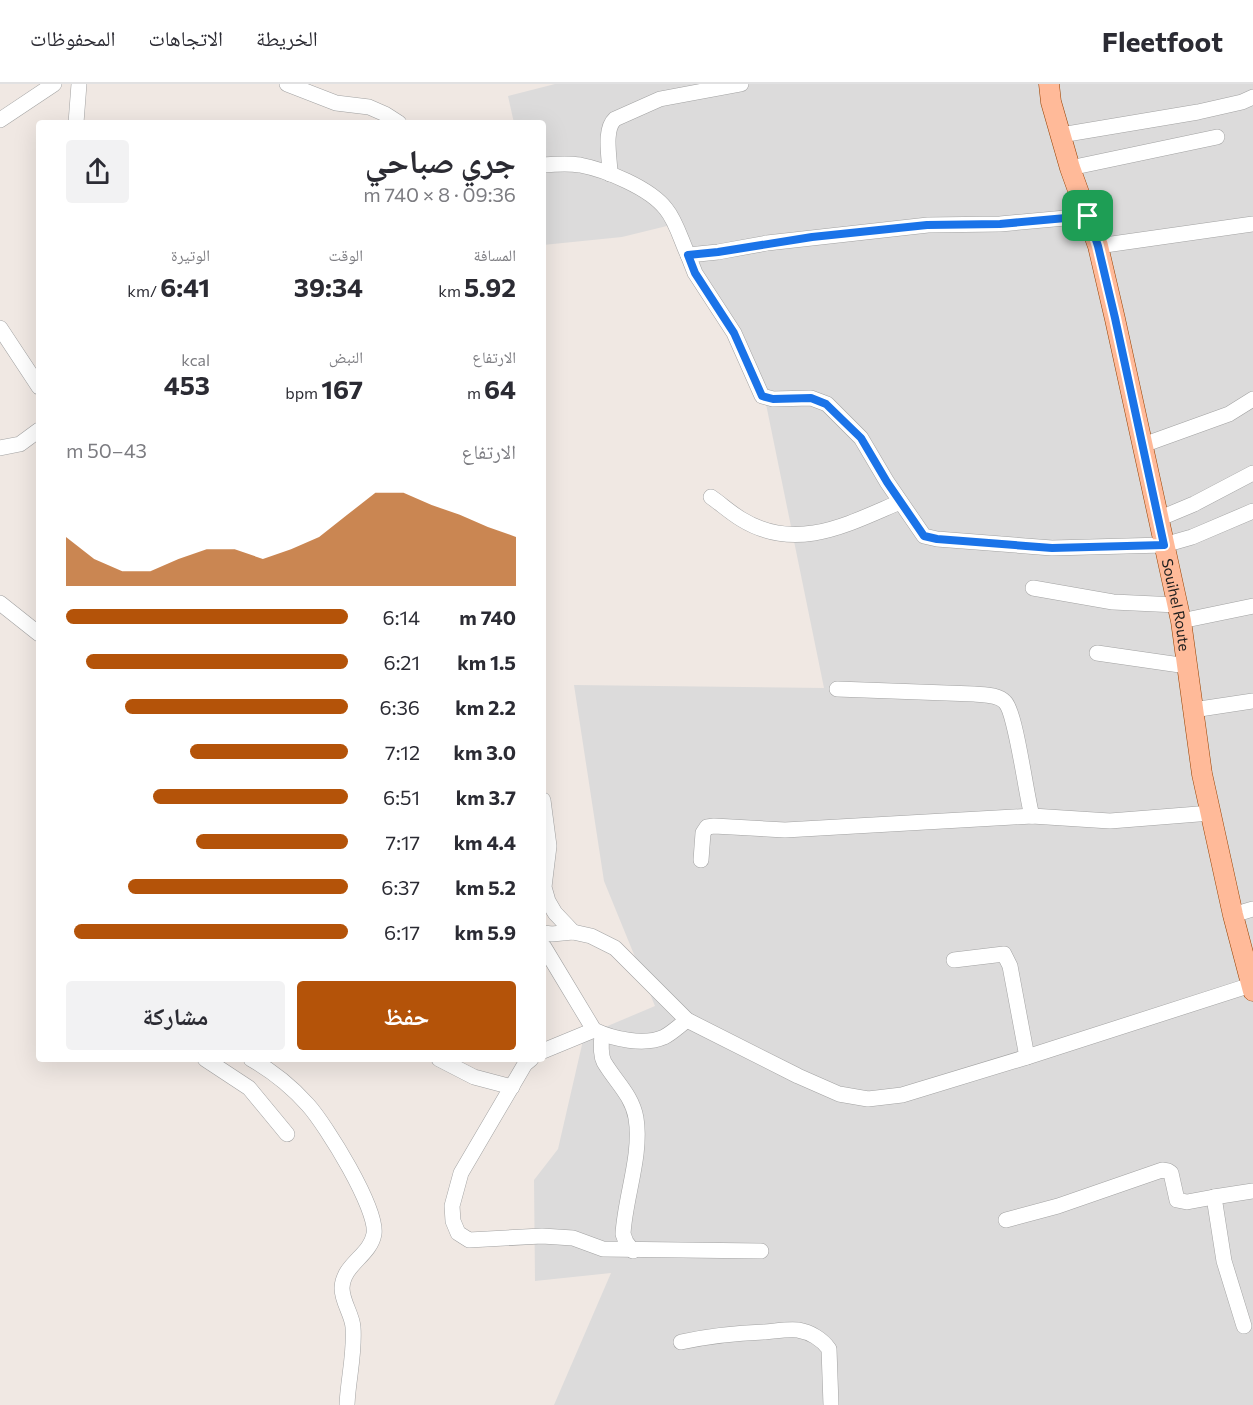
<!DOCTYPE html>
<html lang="ar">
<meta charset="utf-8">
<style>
:root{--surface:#fff;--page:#f2f2f3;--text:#2b2b33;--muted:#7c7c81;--line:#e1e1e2;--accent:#b45309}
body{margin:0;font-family:Commissioner,"Noto Naskh Arabic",sans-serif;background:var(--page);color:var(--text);direction:rtl;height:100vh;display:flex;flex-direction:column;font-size:22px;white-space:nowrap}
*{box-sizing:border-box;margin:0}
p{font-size:20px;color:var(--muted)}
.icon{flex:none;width:33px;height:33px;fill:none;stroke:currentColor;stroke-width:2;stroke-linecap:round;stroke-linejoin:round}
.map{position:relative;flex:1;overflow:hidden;direction:ltr}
.drawer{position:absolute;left:36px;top:36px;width:510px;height:942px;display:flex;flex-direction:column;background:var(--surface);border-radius:6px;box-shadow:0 6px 24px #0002;direction:rtl}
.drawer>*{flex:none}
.pin{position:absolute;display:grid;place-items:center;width:51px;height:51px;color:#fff;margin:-26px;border-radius:12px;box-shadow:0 3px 9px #0006}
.round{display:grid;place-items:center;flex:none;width:63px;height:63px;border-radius:6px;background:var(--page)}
.summary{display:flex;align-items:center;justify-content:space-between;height:102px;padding:0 30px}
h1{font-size:33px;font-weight:700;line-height:45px}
.figures{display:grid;grid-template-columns:repeat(3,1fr);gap:9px;height:102px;padding:6px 30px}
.figures div{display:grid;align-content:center}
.figures b{font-size:26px;font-weight:700}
.figures small{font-size:16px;font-weight:400}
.figures p{font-size:16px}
.chart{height:168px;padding:12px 30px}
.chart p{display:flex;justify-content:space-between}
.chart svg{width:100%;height:108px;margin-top:6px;fill:var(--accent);opacity:.7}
.cta{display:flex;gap:12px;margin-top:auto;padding:12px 30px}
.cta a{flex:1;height:69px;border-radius:6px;background:var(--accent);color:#fff;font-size:24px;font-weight:700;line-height:69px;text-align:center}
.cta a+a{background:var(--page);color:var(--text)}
ul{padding:0 30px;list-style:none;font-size:20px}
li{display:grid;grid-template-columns:96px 72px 1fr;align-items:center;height:45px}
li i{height:15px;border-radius:8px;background:var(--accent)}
header{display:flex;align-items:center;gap:36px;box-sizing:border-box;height:84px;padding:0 30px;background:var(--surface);border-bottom:2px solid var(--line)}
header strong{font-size:28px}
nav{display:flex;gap:33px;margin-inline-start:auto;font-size:21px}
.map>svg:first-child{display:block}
.residential{fill:#dcdbdb}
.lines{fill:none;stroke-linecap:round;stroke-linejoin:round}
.minor-casing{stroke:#a2a2a2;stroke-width:16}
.major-casing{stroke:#984100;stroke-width:21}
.minor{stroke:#fff;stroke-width:15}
.major{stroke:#ffba99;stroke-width:20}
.route-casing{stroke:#fff;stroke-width:12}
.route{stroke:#1a73e8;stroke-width:8}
.labels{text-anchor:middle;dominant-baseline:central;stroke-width:6;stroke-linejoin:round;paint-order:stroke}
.street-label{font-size:15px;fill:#1e1e1e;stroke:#fff}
</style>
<header>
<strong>Fleetfoot</strong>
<nav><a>الخريطة</a><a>الاتجاهات</a><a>المحفوظات</a></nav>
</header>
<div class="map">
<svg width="1253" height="1321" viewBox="0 0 1253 1321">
<rect width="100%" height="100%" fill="#f0e8e3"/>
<polygon class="residential" points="555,0 1253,0 1253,1321 554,1321 611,1189 535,1197 534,1096 558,1065 584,952 655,922 604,797 574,601 824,604 766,320 675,140 622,153 543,161 543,39 514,39 508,12"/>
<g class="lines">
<g class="minor-casing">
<g id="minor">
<polyline points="287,0 336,19 369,23 385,30 399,39"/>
<polyline points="0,36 54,0"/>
<polyline points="76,39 79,0"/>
<polyline points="1061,51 1198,28 1242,18 1253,13"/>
<path d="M543 81C555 80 568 79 580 81 606 86 650 104 666 125 676 137 681 156 688 171L718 168 767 159 928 141 1000 140 1087 132"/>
<polyline points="1070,84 1217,53"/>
<path d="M610 90C610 75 603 46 615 35L660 15 741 0"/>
<polyline points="1098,162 1253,140"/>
<polyline points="688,171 695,189 734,249 762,312 773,315 811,314 827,320 861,354 887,398 924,452 937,455 1052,464 1164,461 1192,453 1253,427"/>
<polyline points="0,244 39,303"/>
<polyline points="1143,361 1229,330 1253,315"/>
<polyline points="0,364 20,360 39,346"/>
<path d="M711 413C721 420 731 429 741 435 796 469 848 440 900 418"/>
<polyline points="1158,435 1194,420 1253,389"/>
<polyline points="1033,504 1113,518 1177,521"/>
<polyline points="0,519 39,550"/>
<polyline points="1181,537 1253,522"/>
<polyline points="1097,569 1187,582"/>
<path d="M837 605 974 610C984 611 998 610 1005 618 1016 629 1026 711 1032 732"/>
<polyline points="1193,626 1253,617"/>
<polyline points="543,716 549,762 544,803 548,817 555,829 573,848"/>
<polyline points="701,776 703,749 707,743 714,742 785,746 1032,732 1110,737 1211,729"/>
<polyline points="1233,831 1253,825"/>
<polyline points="543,849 552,850 573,848 591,852 615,864 687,936 798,992 839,1010 868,1015 902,1011 1027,973 1251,901"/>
<path d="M544 863 594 946C613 955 644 962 664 953 672 949 679 942 687 936"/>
<polyline points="954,876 1004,870 1010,882 1027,973"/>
<path d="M602 950C601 959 600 970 604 978 615 997 632 1011 636 1034 642 1071 625 1113 623 1150L626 1158 633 1167"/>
<polyline points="543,967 594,946"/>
<polyline points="205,975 249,1004 287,1050"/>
<path d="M251 975C272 987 292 1003 308 1021 326 1041 378 1125 374 1150 370 1172 343 1180 342 1204 342 1218 352 1230 353 1243 355 1270 348 1295 347 1321"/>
<polyline points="439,975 474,993 512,1003"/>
<polyline points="531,975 525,980 461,1089 452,1122 453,1137 458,1149 469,1156 542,1152 573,1154 603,1165 761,1167"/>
<polyline points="1006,1136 1058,1122 1162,1086 1168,1087 1171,1089 1177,1116 1187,1118 1214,1113"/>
<polyline points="1244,1242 1224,1177 1214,1113 1253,1107"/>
<path d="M681 1258C709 1252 736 1249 765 1248 776 1247 787 1245 798 1246 810 1248 822 1255 829 1265L831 1321"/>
</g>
</g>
<g class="major-casing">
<g id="major">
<path id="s1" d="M1049 0 1051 18 1070 84 1098 162 1115 235 1181 537 1202 690 1233 831 1253 907"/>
</g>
</g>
<use href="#minor" class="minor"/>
<use href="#major" class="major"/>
</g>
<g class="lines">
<g class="route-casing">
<polygon id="route" points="1088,132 1098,162 1115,234 1164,461 1052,464 937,455 924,452 887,398 861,354 826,320 811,314 773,315 762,312 734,249 695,189 688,171 718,168 812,153 927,141 1000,140"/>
</g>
<use href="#route" class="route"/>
</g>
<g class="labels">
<g class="street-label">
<text stroke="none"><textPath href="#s1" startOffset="537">Souihel Route</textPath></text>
</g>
</g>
</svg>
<div class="pin" style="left:1088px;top:132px;background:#1e9e55"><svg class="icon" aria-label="arrive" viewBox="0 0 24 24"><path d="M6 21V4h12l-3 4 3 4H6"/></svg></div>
<section class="drawer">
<div class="summary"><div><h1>جري صباحي</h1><p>09:36 · 8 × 740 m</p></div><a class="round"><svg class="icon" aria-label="share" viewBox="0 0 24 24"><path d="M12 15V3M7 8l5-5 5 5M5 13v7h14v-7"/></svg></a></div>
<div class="figures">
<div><p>المسافة</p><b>5.92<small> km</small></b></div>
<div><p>الوقت</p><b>39:34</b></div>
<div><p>الوتيرة</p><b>6:41<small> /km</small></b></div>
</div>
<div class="figures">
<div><p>الارتفاع</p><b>64<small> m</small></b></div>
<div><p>النبض</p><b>167<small> bpm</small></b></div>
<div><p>kcal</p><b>453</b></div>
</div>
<div class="chart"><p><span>الارتفاع</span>43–50 m</p>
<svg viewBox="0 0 160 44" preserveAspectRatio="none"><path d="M0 44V24L10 33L20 38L30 38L40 33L50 29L60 29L70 33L80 29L90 24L100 15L110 6L120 6L130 11L140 15L150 20L160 24V44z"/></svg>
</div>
<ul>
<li><b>740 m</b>6:14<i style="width:100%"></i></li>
<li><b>1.5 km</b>6:21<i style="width:93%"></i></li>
<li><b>2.2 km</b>6:36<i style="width:79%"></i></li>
<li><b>3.0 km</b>7:12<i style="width:56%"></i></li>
<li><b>3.7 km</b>6:51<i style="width:69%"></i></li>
<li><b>4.4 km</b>7:17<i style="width:54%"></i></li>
<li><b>5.2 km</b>6:37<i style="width:78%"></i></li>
<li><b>5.9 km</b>6:17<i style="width:97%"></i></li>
</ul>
<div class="cta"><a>حفظ</a><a>مشاركة</a></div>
</section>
</div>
